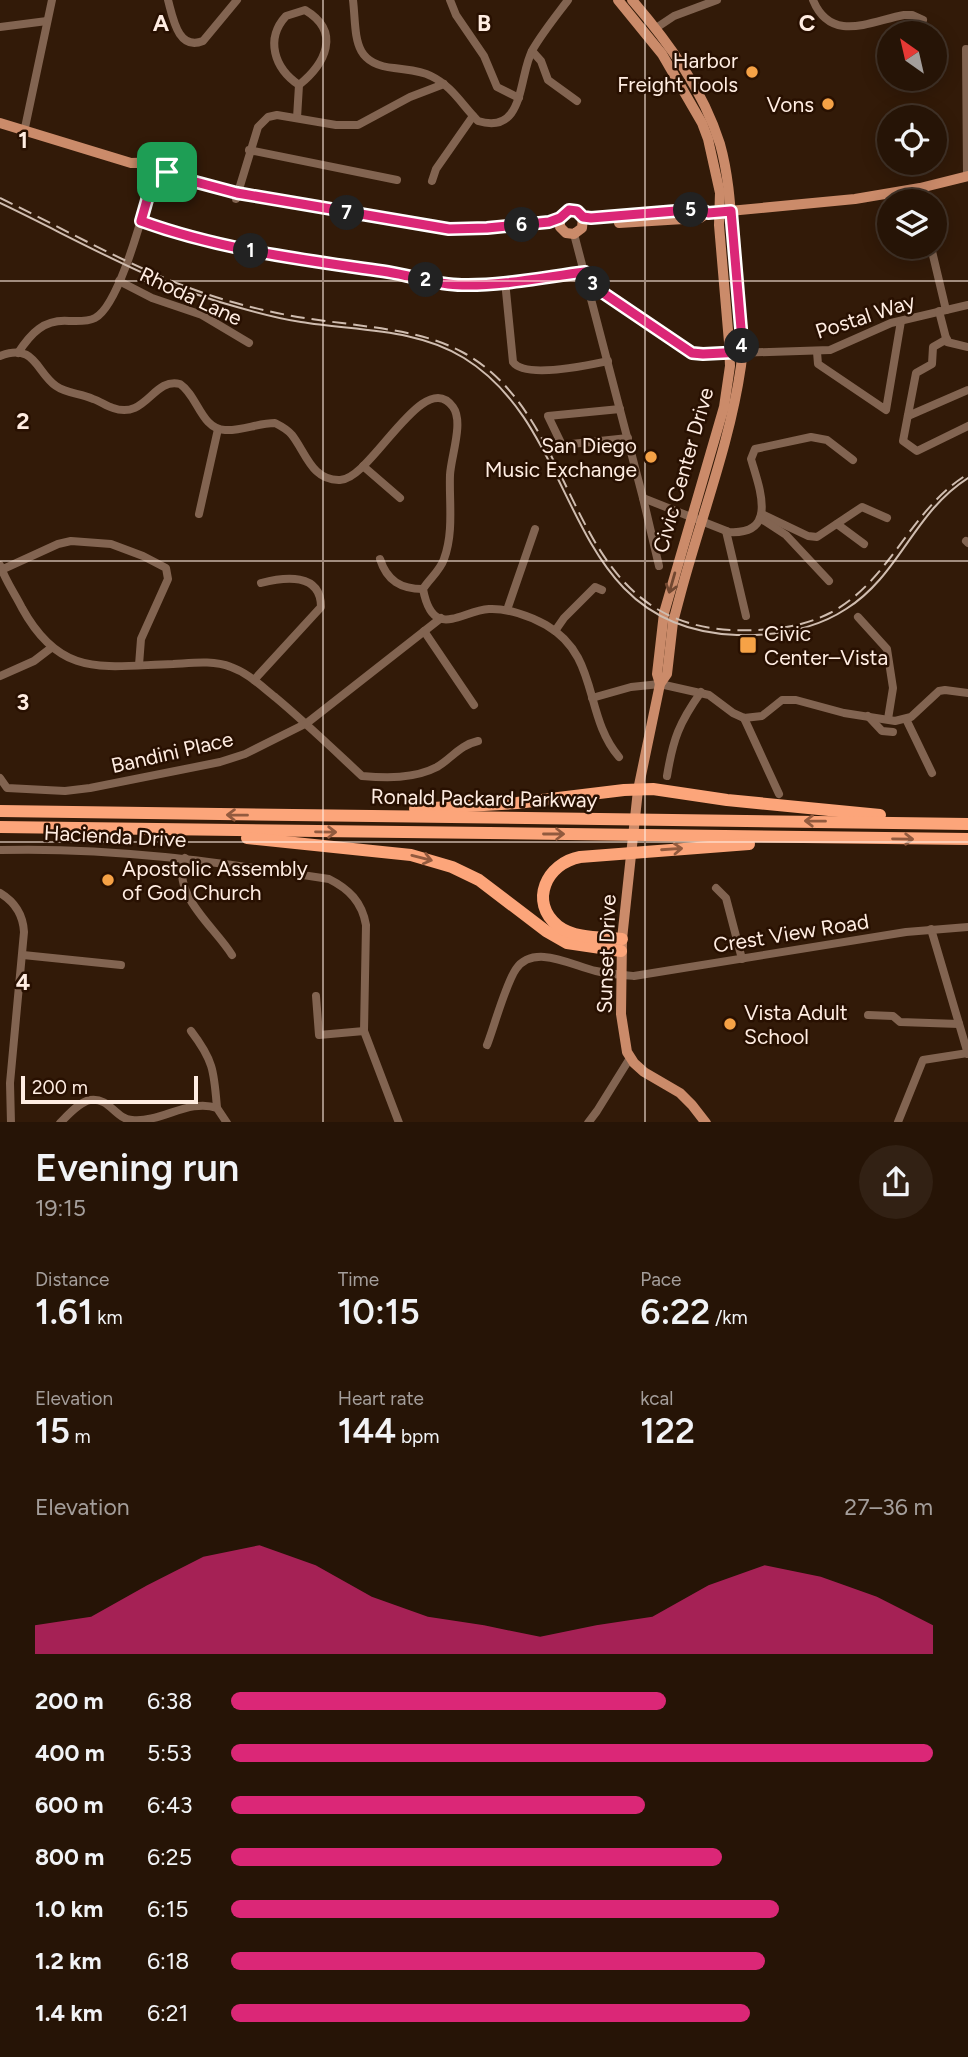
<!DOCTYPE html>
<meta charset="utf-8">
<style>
:root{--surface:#261406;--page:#322114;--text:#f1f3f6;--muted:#a49e9b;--line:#423328;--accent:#db2777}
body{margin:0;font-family:Figtree,sans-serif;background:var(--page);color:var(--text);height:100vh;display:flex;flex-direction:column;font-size:26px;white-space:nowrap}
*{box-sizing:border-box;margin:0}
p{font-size:23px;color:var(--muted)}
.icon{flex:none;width:38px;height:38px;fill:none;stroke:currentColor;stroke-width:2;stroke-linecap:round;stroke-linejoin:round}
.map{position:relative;height:1122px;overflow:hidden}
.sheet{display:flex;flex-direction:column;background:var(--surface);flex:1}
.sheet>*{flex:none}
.needle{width:46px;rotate:326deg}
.buttons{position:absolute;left:877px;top:21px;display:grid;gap:14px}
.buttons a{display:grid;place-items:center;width:70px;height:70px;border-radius:50%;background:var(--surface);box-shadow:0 4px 18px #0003,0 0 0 2px var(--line);font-size:35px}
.scale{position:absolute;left:21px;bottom:18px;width:177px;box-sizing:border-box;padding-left:7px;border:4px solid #ffede2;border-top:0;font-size:19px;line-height:24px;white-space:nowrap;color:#ffede2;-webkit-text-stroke:5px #281001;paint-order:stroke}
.pin{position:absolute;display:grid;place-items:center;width:60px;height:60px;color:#fff;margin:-30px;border-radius:14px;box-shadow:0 4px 10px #0006}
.km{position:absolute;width:35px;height:35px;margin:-18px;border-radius:50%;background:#222;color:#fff;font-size:19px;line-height:35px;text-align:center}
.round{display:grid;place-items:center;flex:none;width:74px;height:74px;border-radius:37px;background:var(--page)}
.overview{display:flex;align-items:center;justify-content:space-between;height:119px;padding:0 35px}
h1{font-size:38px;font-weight:600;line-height:52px}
.stats{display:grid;grid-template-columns:repeat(3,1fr);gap:10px;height:119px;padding:7px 35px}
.stats div{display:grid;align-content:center}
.stats b{font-size:35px;font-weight:600}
.stats small{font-size:19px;font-weight:400}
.stats p{font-size:19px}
.chart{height:196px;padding:14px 35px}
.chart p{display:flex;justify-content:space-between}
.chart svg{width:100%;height:126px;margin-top:7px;fill:var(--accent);opacity:.7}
ul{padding:0 35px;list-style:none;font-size:23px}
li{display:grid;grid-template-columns:112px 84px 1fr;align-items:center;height:52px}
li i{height:18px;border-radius:9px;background:var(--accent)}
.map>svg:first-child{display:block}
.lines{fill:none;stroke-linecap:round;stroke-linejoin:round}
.minor{stroke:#826451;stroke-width:8}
.major{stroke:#cb8b6a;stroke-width:10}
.highway{stroke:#fca57a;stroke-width:12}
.tram{stroke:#cfbcaf;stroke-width:2}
.rail{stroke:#cfbcaf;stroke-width:2;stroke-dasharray:14 7;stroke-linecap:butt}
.oneway{stroke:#714730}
.oneway2{stroke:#925a3e}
.route-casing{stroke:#fff;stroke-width:14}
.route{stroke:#db2777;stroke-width:9}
.grid{fill:none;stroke:#ffede2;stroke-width:2;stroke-opacity:0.55}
.poi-dot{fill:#f6a246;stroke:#281001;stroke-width:2.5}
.labels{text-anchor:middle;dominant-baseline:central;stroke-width:5;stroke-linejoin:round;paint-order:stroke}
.poi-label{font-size:21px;fill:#ffede2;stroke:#281001;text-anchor:end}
.street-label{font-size:21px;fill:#ffede2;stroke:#281001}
.grid-label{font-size:23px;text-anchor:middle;font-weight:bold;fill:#ffede2;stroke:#281001;stroke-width:5;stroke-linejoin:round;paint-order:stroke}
</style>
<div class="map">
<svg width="968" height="1123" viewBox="0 0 968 1123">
<rect width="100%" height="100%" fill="#321a08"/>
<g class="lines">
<g class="minor">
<path d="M168 0C173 18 178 51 203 41L237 0"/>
<path d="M353 0C357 35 351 64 394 68 407 70 420 70 431 76 452 86 462 105 478 121 526 136 518 74 533 49 543 32 556 16 568 0"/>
<polyline points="450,0 456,15 484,56 497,87 519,98"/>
<path d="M813 0C831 44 871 21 904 15H912L923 20"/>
<polyline points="0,27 47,21"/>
<polyline points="656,28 674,16 717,0"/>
<polyline points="966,49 967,176"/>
<polyline points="532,51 541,61 548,80 577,101"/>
<path d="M297 118 299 85C325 64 342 32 305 10L286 16C265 39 274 68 299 85"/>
<polyline points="23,137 52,0"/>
<polyline points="249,150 397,180"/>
<polyline points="432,181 436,169 473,116"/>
<polyline points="920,188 921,201"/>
<polyline points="236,199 258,127 268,117 277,115 336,125 358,125 410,97 444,84"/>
<path d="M141 221C221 250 305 260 388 272 413 276 437 285 462 285 502 286 545 277 585 272"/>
<path d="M574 234 643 498 729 532C779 535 759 487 751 459L755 449 811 437 827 440 853 460"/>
<polyline points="931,247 946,310"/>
<polyline points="119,281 152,298 202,315 249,343"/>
<path d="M505 281 513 362C525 379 589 365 608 361"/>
<polyline points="587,282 692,353 703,354 830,350 891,323 968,305"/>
<polyline points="939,311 947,342 968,347"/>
<polyline points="947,339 933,347 932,364 916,373 903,441 917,451 968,426"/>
<polyline points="817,352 818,364 886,410 901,321"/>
<path d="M18 353C31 333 44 319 69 321 78 321 87 322 95 318 119 306 143 213 151 186"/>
<path d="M0 356C35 342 36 372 56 386 67 394 81 393 93 399 100 401 106 406 113 408 146 420 153 377 180 384 198 396 201 429 225 430 242 431 258 423 275 423 281 426 288 430 292 435 306 453 312 481 340 480 372 479 423 366 453 407 464 422 451 456 450 475 449 502 454 532 444 559 440 571 429 579 423 589 433 641 460 611 489 609 507 608 530 616 546 625 600 656 583 715 619 757"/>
<polyline points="620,409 548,416 562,445 628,438"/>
<polyline points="908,416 968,390"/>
<polyline points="363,466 400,498"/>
<polyline points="643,498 659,566"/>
<polyline points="199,514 218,429"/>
<polyline points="762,514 808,536 817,537 862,507 887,518"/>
<polyline points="760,518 786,535 829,581"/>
<polyline points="837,524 864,544"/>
<polyline points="726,531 746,616"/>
<polyline points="966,541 968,543"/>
<path d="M380 559C387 581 401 589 423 589"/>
<path d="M0 565C5 580 15 594 22 608 61 679 103 666 173 664 192 663 213 660 231 667 248 673 261 686 275 697 305 722 333 749 362 776 386 778 414 779 437 767 452 758 460 745 478 741"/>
<polyline points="1,570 58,544 71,541 111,544 143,556 166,568 168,579 141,639 139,665"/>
<polyline points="507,610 535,529"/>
<polyline points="858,617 887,649 893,688 888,719"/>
<polyline points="424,631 474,705"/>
<polyline points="555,631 564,618 595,587 602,590"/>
<polyline points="0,676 34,661 51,648"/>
<path d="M254 680 321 607C321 572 284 577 261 583"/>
<polyline points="592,698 631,687 660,684 709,695 733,713 744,718 762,716 782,700 796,700 844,713 895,721 911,717 939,691 945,690 968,693"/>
<polyline points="868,716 882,731 893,732"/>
<polyline points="744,718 779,794"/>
<polyline points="906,719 932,773"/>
<path d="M667 776C673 739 679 723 701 692"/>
<polyline points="0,778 7,788 65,791 90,788 220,762 245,754 307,723 441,618"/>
<path d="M0 850C111 847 219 862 329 879 349 889 362 902 366 925L364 1031 399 1123"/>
<path d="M185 858C170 894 215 927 232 955"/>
<polyline points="716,888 726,898 742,959"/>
<path d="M0 893C15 902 23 914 24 932L10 1083 11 1123"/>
<polyline points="931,929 968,1054"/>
<polyline points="23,955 121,965"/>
<polyline points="316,996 319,1035 364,1031"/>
<polyline points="868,1015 893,1016 900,1022 959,1024"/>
<path d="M191 1031C214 1061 214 1072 217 1108"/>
<path d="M487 1045C494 1027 506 983 516 969 534 943 573 966 596 971 609 974 622 975 634 976L906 932 968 927"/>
<polyline points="898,1122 923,1060 968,1053"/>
<path d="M60 1123C68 1115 79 1102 90 1100 110 1097 115 1119 132 1120 161 1123 189 1098 217 1108L227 1123"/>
<polyline points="588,1123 597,1111 630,1058"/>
</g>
<g class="major">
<polyline points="618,0 662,54 702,123 708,139 720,193 719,225 729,342 730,366 724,407 664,613 657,674 660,684"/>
<path d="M632 0C669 43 703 90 720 144 731 183 731 225 735 265 739 298 746 334 741 366 730 443 701 517 681 592L673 622 667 674 660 684 638 790 622 939 621 1014 627 1052 634 1063 644 1072 680 1093 692 1105 706 1123"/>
<polyline points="0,123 131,163 159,162 167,172 163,183 155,187 145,182 142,171 146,164"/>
<polyline points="167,172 177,177 237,193 437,227 472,229 549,222 560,218 567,211 574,210 583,217 582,228 574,234 566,233 560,227 560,218"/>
<polyline points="163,183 185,184"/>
<polyline points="583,217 593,218 700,209 708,213 855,199 920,188 968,176"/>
<polyline points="619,223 700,218 708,213"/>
</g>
<g class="highway">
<polyline points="415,809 517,803 624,790 653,789 727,800 880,815"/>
<polyline points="0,811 968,824"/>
<polyline points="0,827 968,839"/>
<polyline points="247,838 411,855 452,867 479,880 546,931 567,943 621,951"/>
<path d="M622 939C601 937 575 939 558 926 528 902 547 863 580 857L749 844"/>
</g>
<path class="tram" d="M0 203C78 240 153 285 237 307 258 313 280 319 301 322 355 331 417 328 464 358 586 433 559 629 737 635 775 636 814 630 846 609 899 576 914 512 968 478"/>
<path class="rail" d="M0 198C77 235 152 280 236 303 271 313 306 319 342 323 384 329 426 332 464 353 586 421 561 620 730 630 764 631 799 629 830 613 891 581 910 509 968 474"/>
</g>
<defs><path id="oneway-shaft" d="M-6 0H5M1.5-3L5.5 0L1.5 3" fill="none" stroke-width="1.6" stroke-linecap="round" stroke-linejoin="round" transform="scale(1.75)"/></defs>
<use class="oneway" href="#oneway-shaft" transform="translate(672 583) rotate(106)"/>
<g class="oneway2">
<use href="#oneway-shaft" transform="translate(237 815) rotate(-179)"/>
<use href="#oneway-shaft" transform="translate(815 821) rotate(-179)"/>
<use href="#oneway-shaft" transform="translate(326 832) rotate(1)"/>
<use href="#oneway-shaft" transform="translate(554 834)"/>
<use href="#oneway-shaft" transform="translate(903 839) rotate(1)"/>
<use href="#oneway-shaft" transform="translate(672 849) rotate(-4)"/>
<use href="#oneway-shaft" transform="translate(422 858) rotate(14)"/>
</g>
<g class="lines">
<g class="route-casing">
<path id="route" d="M167 172 177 177 237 193 449 229 487 228 549 222 560 218 569 210 577 211 583 217 591 218 700 209 708 213 731 211 743 352 703 354 692 353 587 282 585 272C545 277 502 286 462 285 437 285 413 276 388 272 305 260 221 250 141 221L151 186 163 183Z"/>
</g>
<use href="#route" class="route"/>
</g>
<path class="grid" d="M323 0V1123M645 0V1123M0 281H968M0 561H968M0 842H968"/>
<g class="poi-dot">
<circle cx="752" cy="72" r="7"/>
<circle cx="828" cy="104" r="7"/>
<circle cx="651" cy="457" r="7"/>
<rect x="739" y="636" width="18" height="18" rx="3.5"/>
<circle cx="108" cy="880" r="7"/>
<circle cx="730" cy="1024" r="7"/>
</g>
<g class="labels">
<g class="poi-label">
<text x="738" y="60">Harbor<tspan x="738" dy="24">Freight Tools</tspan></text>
<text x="814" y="104">Vons</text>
<text x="637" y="445">San Diego<tspan x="637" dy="24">Music Exchange</tspan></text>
<text x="764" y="633" text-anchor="start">Civic<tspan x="764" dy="24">Center–Vista</tspan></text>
<text x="122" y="868" text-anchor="start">Apostolic Assembly<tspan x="122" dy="24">of God Church</tspan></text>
<text x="744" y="1012" text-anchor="start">Vista Adult<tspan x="744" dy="24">School</tspan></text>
</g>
<g class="street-label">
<text transform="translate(191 296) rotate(25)">Rhoda Lane</text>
<text transform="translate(865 316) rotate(-18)">Postal Way</text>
<text transform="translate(683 470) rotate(-74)">Civic Center Drive</text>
<text transform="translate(172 752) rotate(-13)">Bandini Place</text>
<text transform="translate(484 798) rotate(1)">Ronald Packard Parkway</text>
<text transform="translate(115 836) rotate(3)">Hacienda Drive</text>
<text transform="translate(791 933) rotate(-9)">Crest View Road</text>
<text transform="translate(606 954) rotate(-88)">Sunset Drive</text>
</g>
</g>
<g class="grid-label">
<text x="161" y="31">A</text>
<text x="484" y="31">B</text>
<text x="807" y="31">C</text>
<text x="23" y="148">1</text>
<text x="23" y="429">2</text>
<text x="23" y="710">3</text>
<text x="23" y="990">4</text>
</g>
</svg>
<div class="buttons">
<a><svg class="needle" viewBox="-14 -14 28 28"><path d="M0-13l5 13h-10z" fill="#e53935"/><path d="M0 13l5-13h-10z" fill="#a49e9b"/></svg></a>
<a><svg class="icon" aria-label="locate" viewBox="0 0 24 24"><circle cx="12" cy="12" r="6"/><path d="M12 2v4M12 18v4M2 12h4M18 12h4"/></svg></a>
<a><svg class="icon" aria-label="layers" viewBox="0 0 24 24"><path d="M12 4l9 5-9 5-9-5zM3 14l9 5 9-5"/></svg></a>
</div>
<div class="scale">200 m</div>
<div class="pin" style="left:167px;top:172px;background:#1e9e55"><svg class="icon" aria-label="arrive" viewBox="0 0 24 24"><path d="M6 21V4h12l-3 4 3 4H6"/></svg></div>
<b class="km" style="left:251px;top:251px">1</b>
<b class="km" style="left:426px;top:280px">2</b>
<b class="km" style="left:593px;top:284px">3</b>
<b class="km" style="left:742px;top:346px">4</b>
<b class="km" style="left:691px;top:210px">5</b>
<b class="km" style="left:522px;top:225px">6</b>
<b class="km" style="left:347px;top:213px">7</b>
</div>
<section class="sheet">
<div class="overview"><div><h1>Evening run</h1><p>19:15</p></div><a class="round"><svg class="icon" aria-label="share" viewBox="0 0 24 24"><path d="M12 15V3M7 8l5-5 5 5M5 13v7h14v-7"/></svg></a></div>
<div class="stats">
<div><p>Distance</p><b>1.61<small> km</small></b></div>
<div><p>Time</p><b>10:15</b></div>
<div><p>Pace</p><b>6:22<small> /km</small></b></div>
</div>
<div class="stats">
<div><p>Elevation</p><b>15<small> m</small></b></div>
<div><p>Heart rate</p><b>144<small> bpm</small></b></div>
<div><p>kcal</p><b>122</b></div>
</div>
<div class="chart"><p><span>Elevation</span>27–36 m</p>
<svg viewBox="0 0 160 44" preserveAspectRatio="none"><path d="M0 44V34L10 31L20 20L30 10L40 6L50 13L60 24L70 31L80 34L90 38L100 34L110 31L120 20L130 13L140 17L150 24L160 34V44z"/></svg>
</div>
<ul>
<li><b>200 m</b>6:38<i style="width:62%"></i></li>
<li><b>400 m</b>5:53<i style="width:100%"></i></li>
<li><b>600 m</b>6:43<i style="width:59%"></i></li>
<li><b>800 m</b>6:25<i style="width:70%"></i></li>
<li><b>1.0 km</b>6:15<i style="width:78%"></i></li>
<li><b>1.2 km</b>6:18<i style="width:76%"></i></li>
<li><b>1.4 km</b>6:21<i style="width:74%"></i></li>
</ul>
</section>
